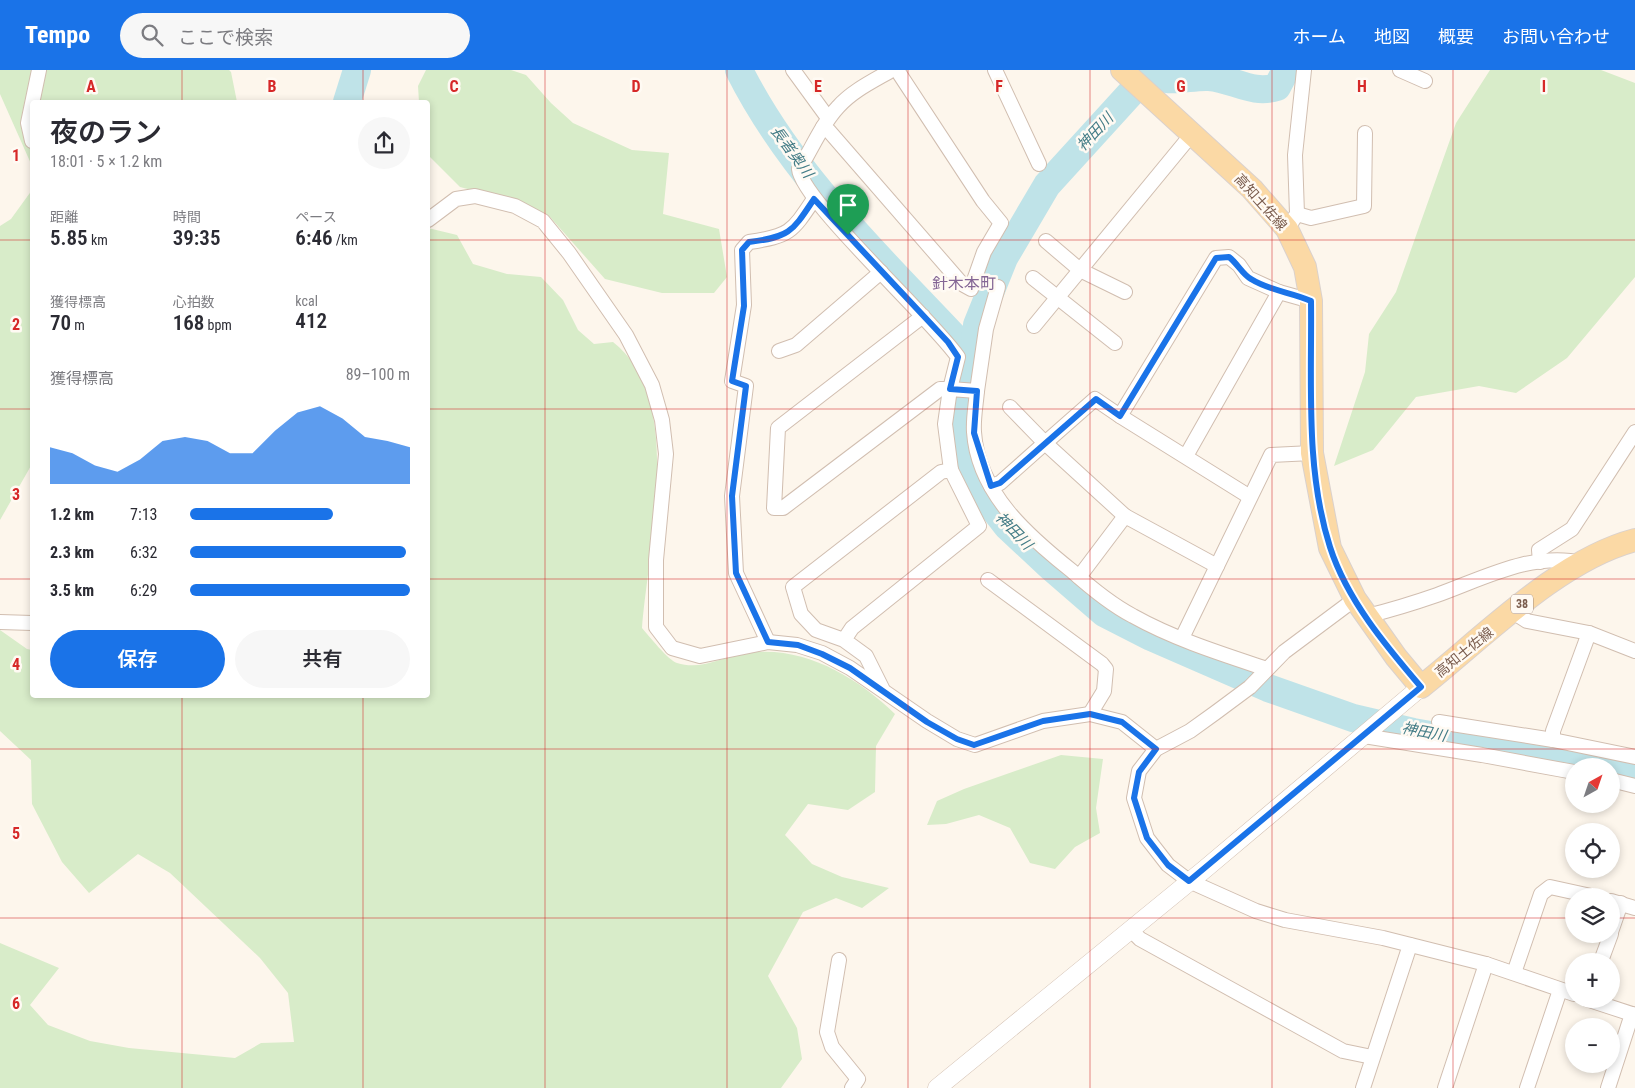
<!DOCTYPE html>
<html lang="ja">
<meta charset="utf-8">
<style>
:root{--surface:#fff;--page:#f7f7f7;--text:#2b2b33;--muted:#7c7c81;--accent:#1a73e8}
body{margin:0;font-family:"Roboto Condensed","Noto Sans JP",sans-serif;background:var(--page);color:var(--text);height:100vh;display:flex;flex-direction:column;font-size:19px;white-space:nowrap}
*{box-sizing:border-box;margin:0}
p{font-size:16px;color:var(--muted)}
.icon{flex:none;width:28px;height:28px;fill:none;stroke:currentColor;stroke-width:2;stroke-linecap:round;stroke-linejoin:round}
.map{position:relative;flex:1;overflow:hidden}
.sheet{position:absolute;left:30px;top:30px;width:400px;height:598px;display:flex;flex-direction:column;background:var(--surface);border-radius:5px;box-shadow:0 2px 8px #0003}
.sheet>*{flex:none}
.needle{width:32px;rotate:40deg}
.controls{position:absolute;left:1565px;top:688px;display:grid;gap:10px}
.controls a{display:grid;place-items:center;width:55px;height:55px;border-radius:50%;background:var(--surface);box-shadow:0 2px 8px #0003;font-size:25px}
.pin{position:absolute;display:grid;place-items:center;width:42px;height:42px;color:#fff;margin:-51px -21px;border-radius:50% 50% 50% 0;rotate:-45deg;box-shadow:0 0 5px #0007}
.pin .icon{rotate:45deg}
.round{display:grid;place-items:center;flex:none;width:52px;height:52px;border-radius:26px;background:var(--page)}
.overview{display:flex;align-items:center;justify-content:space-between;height:85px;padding:0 20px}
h1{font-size:28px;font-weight:600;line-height:38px}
.figures{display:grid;grid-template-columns:repeat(3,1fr);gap:8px;height:85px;padding:5px 20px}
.figures div{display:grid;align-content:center}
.figures b{font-size:21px;font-weight:600}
.figures small{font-size:14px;font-weight:400}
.figures p{font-size:14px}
.chart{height:140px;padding:10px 20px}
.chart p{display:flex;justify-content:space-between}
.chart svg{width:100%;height:90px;margin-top:5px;fill:var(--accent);opacity:.7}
.cta{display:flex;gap:10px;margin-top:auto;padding:10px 20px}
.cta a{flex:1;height:58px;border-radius:30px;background:var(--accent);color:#fff;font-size:20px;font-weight:600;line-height:58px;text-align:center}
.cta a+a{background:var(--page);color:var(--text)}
ul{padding:0 20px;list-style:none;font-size:16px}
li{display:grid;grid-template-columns:80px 60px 1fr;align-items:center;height:38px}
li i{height:12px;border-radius:6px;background:var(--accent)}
header{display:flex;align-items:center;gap:30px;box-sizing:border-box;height:70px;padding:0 25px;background:var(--accent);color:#fff}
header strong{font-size:24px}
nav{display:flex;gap:28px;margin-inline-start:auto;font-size:18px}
.search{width:350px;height:45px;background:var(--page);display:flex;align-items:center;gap:12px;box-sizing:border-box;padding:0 18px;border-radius:28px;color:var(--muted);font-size:19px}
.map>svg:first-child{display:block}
.green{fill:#d8ecc9}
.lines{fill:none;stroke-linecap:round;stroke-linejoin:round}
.river{stroke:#bfe3e8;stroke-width:28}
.minor-casing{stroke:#d1beb0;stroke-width:16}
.tertiary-casing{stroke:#d1beb0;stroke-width:19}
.primary-casing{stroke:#dad1cd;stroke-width:24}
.minor{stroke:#fff;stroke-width:14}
.tertiary{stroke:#fff;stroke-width:18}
.primary{stroke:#fbd9a5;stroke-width:22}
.route-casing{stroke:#fff;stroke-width:10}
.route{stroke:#1a73e8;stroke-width:6}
.grid{fill:none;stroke:#d62828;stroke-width:1;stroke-opacity:0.55}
.labels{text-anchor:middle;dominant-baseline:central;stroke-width:5;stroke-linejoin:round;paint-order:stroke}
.shield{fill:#fffaf3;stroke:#a28b7f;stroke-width:1}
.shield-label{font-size:12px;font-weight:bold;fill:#7a5c4d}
.street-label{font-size:14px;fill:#7a5c4d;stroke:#fffaf3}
.water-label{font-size:15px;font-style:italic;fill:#437c86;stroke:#fffaf3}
.quarter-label{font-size:16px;fill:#846695;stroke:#fffaf3}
.grid-label{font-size:16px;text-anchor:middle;font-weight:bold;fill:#d62828;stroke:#fffaf3;stroke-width:5;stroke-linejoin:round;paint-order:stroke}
</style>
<header>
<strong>Tempo</strong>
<div class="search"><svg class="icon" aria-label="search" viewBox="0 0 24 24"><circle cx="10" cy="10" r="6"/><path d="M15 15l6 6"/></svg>ここで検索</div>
<nav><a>ホーム</a><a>地図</a><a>概要</a><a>お問い合わせ</a></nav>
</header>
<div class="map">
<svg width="1635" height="1018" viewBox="0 0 1635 1018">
<rect width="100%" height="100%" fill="#fdf6ec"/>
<g class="green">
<polygon points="0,0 229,0 231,2 237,32 32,32 32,96 0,24"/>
<polygon points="426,0 511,0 526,5 551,33 573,53 632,80 669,83 663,144 719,159 727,207 714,223 662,223 605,209 550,147 517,132 460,117 428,85 428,32 419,32 418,16"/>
<polygon points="1490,0 1601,0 1635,13 1635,207 1567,288 1516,323 1479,316 1416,327 1373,380 1334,396 1365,302 1369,264 1396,222 1456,53"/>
<polygon points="32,120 32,394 0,450 0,156 11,149"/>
<path d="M428 158 457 165 473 194 507 204 541 207 563 230 578 260 594 274 613 272C686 328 648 478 642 558 649 566 668 590 677 593 702 601 723 586 748 583 803 575 857 607 895 644L876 676 875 722 848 740 808 734 785 765 812 794 842 807 889 818 862 838 836 828 803 842 768 906 797 958 802 989 781 1018H0V873L59 898 30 935 48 955 90 971 129 978 235 988 261 973 294 972 288 923 260 888 170 803 138 784 89 823 62 792 32 734 31 690 0 661V560L27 579 32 580V625H428Z"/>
<polygon points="1061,685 1103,689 1096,738 1100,763 1075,777 1055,799 1030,793 1010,758 979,745 946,754 927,755 937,731 964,719"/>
</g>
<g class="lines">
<g class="river">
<path d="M739 0C791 104 878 186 957 270L972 293"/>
<path d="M1286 0 1277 17C1252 25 1234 9 1209 7 1188 6 1168 15 1149 3L1047 115 1004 188 977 255 966 342V375L976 416 1007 456 1052 498 1104 543 1151 567 1268 618 1353 648 1413 662 1607 696"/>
<polyline points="347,32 357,0"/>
<polyline points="1611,697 1635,702"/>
</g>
<g class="minor-casing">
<g id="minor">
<polyline points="793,0 828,48"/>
<path d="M892 0C873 11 852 21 838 37 821 55 812 79 799 99 801 130 932 249 958 287L950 319H940L783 438H774L778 358 923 246"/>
<polyline points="995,0 1039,94"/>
<polyline points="1400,0 1425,11"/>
<polyline points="823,57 829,61 962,214 971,219 984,182 1001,153 983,131 897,0"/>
<polyline points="32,71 28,53 39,0"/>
<polyline points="1297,144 1311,148 1364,136 1365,63"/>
<polyline points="428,150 456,129 475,126 515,136 543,151 569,183 626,265 652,315 662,350 666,384 656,490 656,557 672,578 700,586 768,572 797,575 822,583 850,598 927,651 957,669 975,675 1043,651 1090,644 1122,652 1156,679"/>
<polyline points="1287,159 1297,144 1295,85 1304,0"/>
<polyline points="1046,171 1080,200 1125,222"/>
<polyline points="1033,208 1115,273"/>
<polyline points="1034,256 1192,64"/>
<polyline points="779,281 796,275 881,202"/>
<polyline points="977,321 986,259 998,217"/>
<polyline points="1010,337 1045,373 1095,329 1120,346 1250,427"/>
<polyline points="1120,346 1216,188 1229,187 1239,195 1248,208 1279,222"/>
<polyline points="1186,386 1279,222 1311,231"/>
<path d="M951 400 945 354 950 319 977 321C976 334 973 349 974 362 978 423 1028 466 1072 501 1091 518 1110 534 1133 546 1174 569 1222 584 1267 599"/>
<polyline points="991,416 1000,413 1045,373 1125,446"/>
<polyline points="1540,492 1539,480 1572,459 1635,362"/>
<polyline points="1079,507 1125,446 1217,496"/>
<polyline points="988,510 1102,594 1106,599 1104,621 1090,644"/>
<polyline points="1355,529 1284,582 1250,617 1215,643 1190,661 1156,679 1139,701 1134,728 1147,768 1168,795 1189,811 1256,841 1285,850 1383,868 1486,894 1574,924"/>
<polyline points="1513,542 1527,551 1589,563 1635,581"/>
<path d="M1367 546C1391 540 1414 533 1437 525 1482 509 1533 481 1582 493"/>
<polyline points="0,552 32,553"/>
<polyline points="1182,568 1271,385 1312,383"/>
<polyline points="844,570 852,558 979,456 951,400 941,402 793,517 801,544 816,560 844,570 866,586 882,618"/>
<path d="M768 572 736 503 732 426 746 316 732 311 744 235 742 180 749 172C790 166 792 162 814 129"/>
<polyline points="1439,652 1553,670 1635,687"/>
<polyline points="1364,666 1482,685 1574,702"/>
<polyline points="1553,670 1553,661 1589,563"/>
<polyline points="1611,710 1635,716"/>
<polyline points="1611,831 1635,838"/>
<polyline points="1131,860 1140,869 1343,981 1372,987"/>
<polyline points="1611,862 1621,833"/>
<polyline points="839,890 827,962 832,977 858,1009 852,1018"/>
<polyline points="1601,891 1611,864"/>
<polyline points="1514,903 1541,824 1550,817 1591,826"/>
<polyline points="1586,929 1635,945"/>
<polyline points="1363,1018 1410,875"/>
<polyline points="1445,1018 1486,894"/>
<polyline points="1527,1018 1560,920"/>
<polyline points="1608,1018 1632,944"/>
</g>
</g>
<g class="tertiary-casing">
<polyline id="tertiary" points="937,1018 1205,799 1421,617"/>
</g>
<g class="primary-casing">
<path id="primary" d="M1122 0 1252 119 1287 159 1305 197 1311 231 1312 383 1330 478 1355 529 1396 587 1421 617C1483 568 1558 490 1635 470"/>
</g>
<use href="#minor" class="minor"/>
<use href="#tertiary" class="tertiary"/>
<use href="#primary" class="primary"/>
</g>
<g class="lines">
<g class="route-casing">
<path id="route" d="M814 129 948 272 958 287 950 319 977 321 974 363 991 416 1000 413 1096 329 1120 346 1216 188 1229 187C1237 193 1243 205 1251 209 1270 221 1291 222 1311 231 1312 312 1305 399 1330 477 1347 530 1386 576 1421 617L1189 811 1168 795 1147 768 1134 728 1139 702 1156 679 1122 652 1090 644 1043 651 974 675 957 669 927 652 850 598 822 584 798 575 768 572 736 503 732 426 746 316 732 311 744 236 742 180 749 172C790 167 792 162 814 129Z"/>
</g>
<use href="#route" class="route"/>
</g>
<path class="grid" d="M182 0V32M363 0V32M545 0V1018M727 0V1018M908 0V1018M1090 0V1018M1272 0V1018M1453 0V1018M0 170H32M428 170H1635M0 339H32M428 339H1635M0 509H32M428 509H1635M182 625V1018M363 625V1018M0 679H1635M0 848H1574M1611 848H1635"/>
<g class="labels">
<rect class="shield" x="1511" y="524.5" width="22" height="19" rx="4"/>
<g class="shield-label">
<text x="1522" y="534">38</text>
</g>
<g class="street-label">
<text transform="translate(1261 132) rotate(48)">高知土佐線</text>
<text transform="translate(1464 582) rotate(-39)">高知土佐線</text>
</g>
<g class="water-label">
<text transform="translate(1095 62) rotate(-47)">神田川</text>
<text transform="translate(792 82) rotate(54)">長者奥川</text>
<text transform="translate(1014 461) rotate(46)">神田川</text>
<text transform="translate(1424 662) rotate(11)">神田川</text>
</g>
<g class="quarter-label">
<text x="964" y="213">針木本町</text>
</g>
</g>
<g class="grid-label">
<text x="91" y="22">A</text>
<text x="272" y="22">B</text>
<text x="454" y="22">C</text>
<text x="636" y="22">D</text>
<text x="818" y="22">E</text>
<text x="999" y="22">F</text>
<text x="1181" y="22">G</text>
<text x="1362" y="22">H</text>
<text x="1544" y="22">I</text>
<text x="16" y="91">1</text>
<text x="16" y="260">2</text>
<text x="16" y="430">3</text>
<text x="16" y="600">4</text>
<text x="16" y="769">5</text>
<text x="16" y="939">6</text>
</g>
</svg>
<div class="controls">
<a><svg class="needle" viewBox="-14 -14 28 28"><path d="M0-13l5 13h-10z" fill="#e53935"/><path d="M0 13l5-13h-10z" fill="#7c7c81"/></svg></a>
<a><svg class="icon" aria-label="locate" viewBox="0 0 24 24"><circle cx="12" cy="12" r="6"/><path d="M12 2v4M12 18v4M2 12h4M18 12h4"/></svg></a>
<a><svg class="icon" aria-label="layers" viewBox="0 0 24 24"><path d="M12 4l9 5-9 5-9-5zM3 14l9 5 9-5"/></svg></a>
<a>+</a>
<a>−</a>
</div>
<div class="pin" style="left:848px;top:165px;background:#1e9e55"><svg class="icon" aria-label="arrive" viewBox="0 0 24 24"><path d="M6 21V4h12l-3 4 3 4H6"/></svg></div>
<section class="sheet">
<div class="overview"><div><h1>夜のラン</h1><p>18:01 · 5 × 1.2 km</p></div><a class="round"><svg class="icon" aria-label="share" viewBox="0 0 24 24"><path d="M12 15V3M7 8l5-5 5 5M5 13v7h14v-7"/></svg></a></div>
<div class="figures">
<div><p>距離</p><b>5.85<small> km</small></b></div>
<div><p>時間</p><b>39:35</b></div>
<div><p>ペース</p><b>6:46<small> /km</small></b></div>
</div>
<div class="figures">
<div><p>獲得標高</p><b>70<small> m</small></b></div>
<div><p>心拍数</p><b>168<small> bpm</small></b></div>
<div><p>kcal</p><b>412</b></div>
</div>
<div class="chart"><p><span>獲得標高</span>89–100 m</p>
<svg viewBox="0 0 160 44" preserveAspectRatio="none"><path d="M0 44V26L10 29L20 35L30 38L40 32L50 23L60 21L70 23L80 29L90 29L100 18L110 9L120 6L130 12L140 21L150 23L160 26V44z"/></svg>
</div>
<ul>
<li><b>1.2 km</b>7:13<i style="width:65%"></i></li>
<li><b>2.3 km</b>6:32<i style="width:98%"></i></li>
<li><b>3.5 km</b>6:29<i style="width:100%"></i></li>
</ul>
<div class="cta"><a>保存</a><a>共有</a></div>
</section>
</div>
